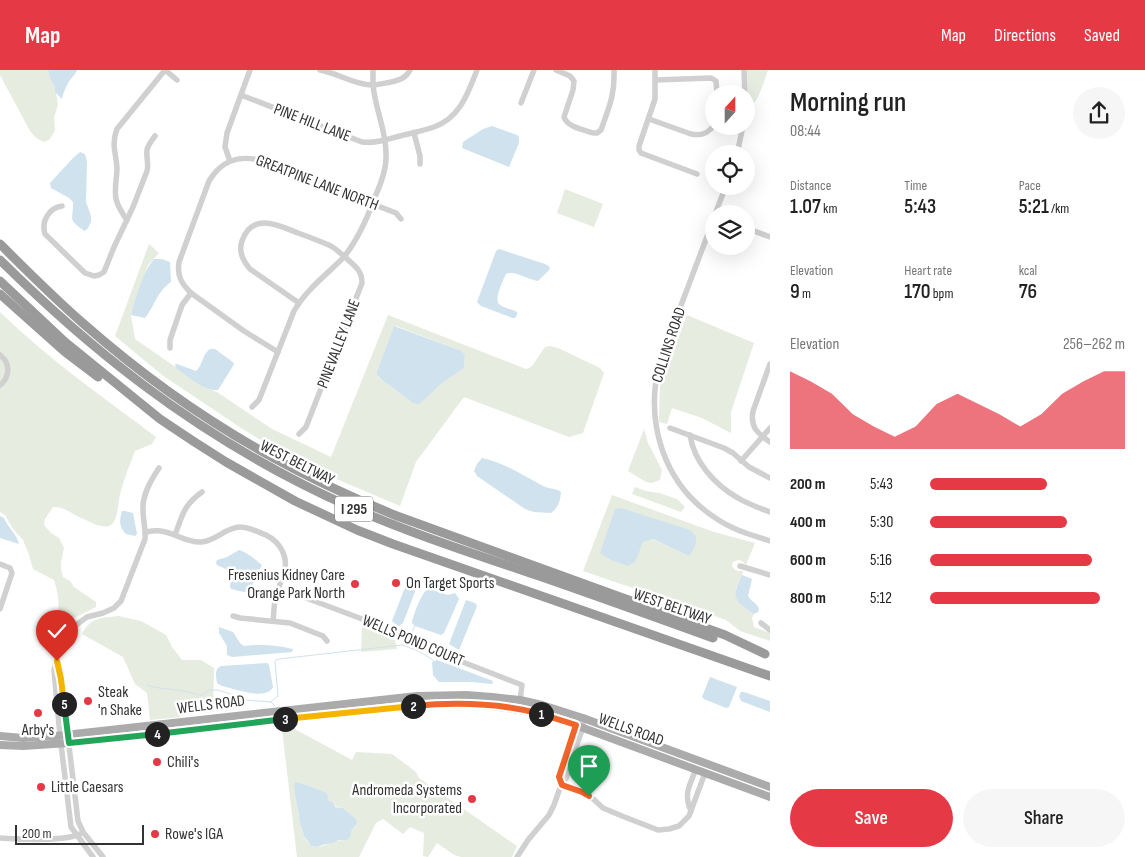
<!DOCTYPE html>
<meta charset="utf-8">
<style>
:root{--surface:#fff;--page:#f6f6f6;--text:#222;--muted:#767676;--accent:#e63946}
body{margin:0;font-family:"Sofia Sans Condensed",sans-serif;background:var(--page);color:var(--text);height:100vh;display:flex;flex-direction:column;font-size:19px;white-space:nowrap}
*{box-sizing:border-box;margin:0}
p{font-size:16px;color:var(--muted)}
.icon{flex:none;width:28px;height:28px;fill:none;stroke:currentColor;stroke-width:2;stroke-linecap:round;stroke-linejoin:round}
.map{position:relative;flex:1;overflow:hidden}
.panel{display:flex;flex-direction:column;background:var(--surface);width:375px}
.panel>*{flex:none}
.needle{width:32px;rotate:21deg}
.buttons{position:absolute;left:705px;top:15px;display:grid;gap:10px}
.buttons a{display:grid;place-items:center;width:50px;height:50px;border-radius:50%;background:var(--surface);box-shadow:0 5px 20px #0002;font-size:25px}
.scale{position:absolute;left:15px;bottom:12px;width:129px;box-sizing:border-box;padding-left:5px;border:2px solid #333;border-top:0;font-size:14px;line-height:18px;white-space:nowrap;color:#333;-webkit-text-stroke:4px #fff;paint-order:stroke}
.pin{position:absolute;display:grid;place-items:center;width:42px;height:42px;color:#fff;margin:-51px -21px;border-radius:50% 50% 50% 0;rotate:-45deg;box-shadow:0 0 5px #0007}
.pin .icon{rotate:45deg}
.km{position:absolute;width:25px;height:25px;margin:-12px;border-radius:50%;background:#222;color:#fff;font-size:14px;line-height:25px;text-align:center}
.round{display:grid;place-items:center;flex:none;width:52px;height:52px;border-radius:26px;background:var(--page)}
.head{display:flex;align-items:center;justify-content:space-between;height:85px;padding:0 20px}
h1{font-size:28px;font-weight:600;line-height:38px}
.metrics{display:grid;grid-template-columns:repeat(3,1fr);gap:8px;height:85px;padding:5px 20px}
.metrics div{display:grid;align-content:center}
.metrics b{font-size:21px;font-weight:600}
.metrics small{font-size:14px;font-weight:400}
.metrics p{font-size:14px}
.chart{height:140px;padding:10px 20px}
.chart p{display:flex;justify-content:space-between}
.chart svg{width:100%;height:90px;margin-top:5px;fill:var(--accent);opacity:.7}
.action{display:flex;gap:10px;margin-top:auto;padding:10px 20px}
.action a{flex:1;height:58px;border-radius:30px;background:var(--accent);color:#fff;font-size:20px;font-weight:600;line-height:58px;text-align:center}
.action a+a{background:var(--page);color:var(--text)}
ul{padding:0 20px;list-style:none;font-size:16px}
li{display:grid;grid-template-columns:80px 60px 1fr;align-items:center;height:38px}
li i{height:12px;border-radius:6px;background:var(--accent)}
header{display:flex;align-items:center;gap:30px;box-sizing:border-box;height:70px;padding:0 25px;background:var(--accent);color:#fff}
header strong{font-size:24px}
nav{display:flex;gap:28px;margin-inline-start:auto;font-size:18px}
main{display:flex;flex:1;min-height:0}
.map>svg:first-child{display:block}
.green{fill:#e6ecdf;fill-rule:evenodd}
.water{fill:#cfe2ee}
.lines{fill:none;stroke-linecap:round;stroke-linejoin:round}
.stream{stroke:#cfe2ee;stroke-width:1}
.minor{stroke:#d0d0d0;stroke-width:5.5}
.major{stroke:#ababab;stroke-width:8}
.highway{stroke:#9a9a9a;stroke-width:9}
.split-1-casing{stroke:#fff;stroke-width:10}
.split-2-casing{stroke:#fff;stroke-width:10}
.split-3-casing{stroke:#fff;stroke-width:10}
.split-4-casing{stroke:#fff;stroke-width:10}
.split-5-casing{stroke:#fff;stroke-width:10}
.split-6-casing{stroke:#fff;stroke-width:10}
.split-1{stroke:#f0652b;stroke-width:6}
.split-2{stroke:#f0652b;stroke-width:6}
.split-3{stroke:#f5b400;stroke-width:6}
.split-4{stroke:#22a559;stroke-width:6}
.split-5{stroke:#22a559;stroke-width:6}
.split-6{stroke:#f5b400;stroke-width:6}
.poi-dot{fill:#e63946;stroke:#fff;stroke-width:2}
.labels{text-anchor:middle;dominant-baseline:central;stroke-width:5;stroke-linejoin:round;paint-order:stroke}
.shield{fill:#fff;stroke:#707070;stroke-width:1}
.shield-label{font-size:15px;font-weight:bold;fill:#333}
.street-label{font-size:16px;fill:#333;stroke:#fff}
.poi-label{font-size:16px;fill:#333;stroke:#fff;text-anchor:start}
</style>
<header>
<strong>Map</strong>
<nav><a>Map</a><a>Directions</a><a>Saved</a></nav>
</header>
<main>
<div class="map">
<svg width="770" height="787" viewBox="0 0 770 787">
<rect width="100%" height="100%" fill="#fff"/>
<g class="green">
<path d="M0 0H48L50 9 55 17 58 35 54 47 55 60 50 69 45 72C38 70 34 66 30 61L0 5Z"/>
<path d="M747 0H768C764 11 760 29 750 37L748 31Z"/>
<polygon points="565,119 603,134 594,157 557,143"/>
<path d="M149 174 159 183 148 195 134 235 131 245 135 269 203 316 217 322 272 359 331 387 388 245 526 299 529 298 532 296 545 277 550 276 558 278 600 298 604 303 583 363 569 367 464 327 416 392 400 436 301 394 280 382 238 356 162 305 115 266ZM396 256 462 281 465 285 464 298 441 314 420 334 413 333 378 307 377 301 393 259Z"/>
<path d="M0 242C48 289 103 327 156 367L152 374 135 381C128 399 120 418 118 437 117 443 116 451 111 455 103 460 89 451 81 448 72 444 63 436 53 437L45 449 44 455 51 463 59 468 64 478 61 492V499L63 507 70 511 74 517 96 532V537L70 550 61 565 54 562C59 541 61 532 54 510L33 499 29 485 23 470 13 459 5 445 0 442Z"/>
<polygon points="687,245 754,273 731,342 731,363 702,348 672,338 667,354 659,352 660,316"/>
<polygon points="644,359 648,373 662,400 660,410 652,413 646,412 628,401"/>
<polygon points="635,417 646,421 659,423 677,429 685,437 681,442 632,424"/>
<path d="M612 425 714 462 755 473 746 495 742 491 738 490 733 492 732 496C735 501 737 501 743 501L742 505 736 518 742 536 754 544 752 548 754 557 770 563V571L740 561 726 550 583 501ZM621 438 688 485 652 469 643 472Z"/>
<path d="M119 546 141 551 166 565 172 577 182 590H201L214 598 213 642 179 645 181 647 150 650 147 623 135 614 123 587 82 564C91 547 101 548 119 546Z"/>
<polygon points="362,557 395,570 397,579 361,582"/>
<path d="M291 657 352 690 356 682 392 684 416 702 419 708 517 776 512 787H461L454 785 437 773 428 787 423 786 424 763 410 757 403 764 383 749 376 753 359 787H297L282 659ZM296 713 307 715 327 723 329 731 333 732 335 736 343 738 356 749V754C352 759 351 765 347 770 336 769 327 776 317 777 298 778 296 725 296 713Z"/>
</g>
<g class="water">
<path d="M48 0H77C75 5 73 6 70 10 66 16 63 23 62 29L55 22V17L50 9Z"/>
<polygon points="492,56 517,65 519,67 519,73 509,97 462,78 463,72 483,59"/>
<path d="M80 82 85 84 87 92 86 132 91 146V152L88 158 85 161C66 149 74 149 73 132L69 128 51 118 50 113 73 88Z"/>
<path d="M499 179 545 194 550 197 549 200 538 211C528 210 515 200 506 204 503 210 494 229 499 234 503 238 512 239 517 242V245L515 248H513L481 236 477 232 496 181Z"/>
<path d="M154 189H162L170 192 171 212C156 223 156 234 145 248L131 245C135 230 143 201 154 189Z"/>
<polygon points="394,256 462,281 465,285 464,298 441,314 420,334 417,334 413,333 382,310 377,305 377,301"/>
<path d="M210 279H215L234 293 233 296 218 320C203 321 188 306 176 298L175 294H177L196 301C203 295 202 284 210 279Z"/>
<path d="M482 388C505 393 523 405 543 416 549 419 556 418 561 422 560 431 559 437 551 443L534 442 525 439 477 406 474 401 477 394Z"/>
<path d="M621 438 690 460 696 466C697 474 694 479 689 486L653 469 643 472 635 492 628 496 611 490 600 483 615 439Z"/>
<path d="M122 441H125L133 443 137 464 135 466 126 464C119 457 119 451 122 441Z"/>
<path d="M0 446 4 448C8 458 17 464 19 474L0 468Z"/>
<path d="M239 480C250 484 254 489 262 495L248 523 231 519 230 516 232 505 228 500 217 495 216 493 217 490 227 487Z"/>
<path d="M742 505 752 509 748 526C751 531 757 533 759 539L758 542 754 544C734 531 731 527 742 505Z"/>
<polygon points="409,507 415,507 420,510 418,514 403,553 399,556 394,553 392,551"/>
<path d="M427 519H429L448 525 455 523 459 529 444 563 441 565 415 556 412 553C413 545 421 525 427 519Z"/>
<polygon points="466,530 475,533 477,536 459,580 449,574"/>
<path d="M219 557 233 562 240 573 244 576C261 574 276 575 293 579L292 582 232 587 227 585V576L219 563Z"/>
<polygon points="437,590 493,611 492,614 472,612 439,612 433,605 432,592"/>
<path d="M267 593 269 595 273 617C266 631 235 619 222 616L217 613C216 607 214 599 221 596Z"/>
<polygon points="710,607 737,617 729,637 726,638 704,629 702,627"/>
<polygon points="741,622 744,622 770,631 770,642 741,631 739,626"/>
<polygon points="295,712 307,715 327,723 329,731 333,732 335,737 343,738 356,749 357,753 352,760 350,767 347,770 339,770 333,773 322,775 318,777 311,776 304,766 300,754 294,715"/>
</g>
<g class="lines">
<g class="stream">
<polyline points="411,563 415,556"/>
<path d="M147 615C160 620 174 618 187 622 193 623 197 625 203 625L209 620H217L231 624"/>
<polyline points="235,626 245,630 271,632"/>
<path d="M275 636 271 632 278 626 275 592 276 590 279 589 402 575C414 579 424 583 434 591"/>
</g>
<g class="minor">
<polyline points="165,0 177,10"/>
<path d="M320 0C338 3 354 15 372 15 378 15 385 13 391 12 400 10 406 8 410 0"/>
<path d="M556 0 570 6 574 11 573 20 564 47C567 57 584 60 593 63H597L601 60C609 37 615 25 614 0"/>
<polyline points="655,0 655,29 639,76 639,80 641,83 697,104"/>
<polyline points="744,0 745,24"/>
<polyline points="656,10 711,8 716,11 717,24"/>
<path d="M241 25 362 72C375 74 388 69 400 66 411 63 423 61 434 57 460 48 468 23 477 0"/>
<polyline points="521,33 534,0"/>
<path d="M649 49 691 64C701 66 708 64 714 55"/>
<polyline points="414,63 420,86 420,94"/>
<polyline points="737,84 743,56"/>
<polyline points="230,91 225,77 227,63 250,0"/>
<path d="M62 136C49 138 41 151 45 164L85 203 94 206 99 205 104 202 114 177 133 137 147 101C149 94 146 87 147 80 148 75 152 70 155 66"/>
<polyline points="715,144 726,116"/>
<path d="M714 148 660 291C644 351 663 415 717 449 733 460 752 465 770 471"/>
<path d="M127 150C122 143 118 137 116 129 114 118 117 108 117 98 116 82 111 75 117 59L165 0"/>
<polyline points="746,158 770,167"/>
<path d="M299 233 250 199C243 191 238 182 242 171 252 142 278 155 298 163 309 167 320 171 331 176 336 179 339 182 344 186 353 195 362 199 362 213L306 357 299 364"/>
<polyline points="170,278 170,270 182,235 191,223"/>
<path d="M278 282 244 261 191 223C181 213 177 206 179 192L209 111C221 91 237 85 259 90L396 143 401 149"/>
<path d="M0 285C2 287 5 289 6 292 10 300 7 310 0 315"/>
<path d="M770 294 753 341C750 357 757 363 770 372"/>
<path d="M252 337 259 330 294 241C306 220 326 205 343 188 358 170 367 149 375 127 381 113 387 98 386 83 386 60 375 38 373 15 373 10 373 5 373 0"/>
<polyline points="670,358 724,378 733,383 749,397 770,408"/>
<path d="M690 365C694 392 715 415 738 428 748 434 759 438 770 442"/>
<polyline points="741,391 770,358"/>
<path d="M146 462C151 461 156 460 161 461 175 463 187 473 201 472 216 471 226 457 240 457 249 457 258 462 266 465 280 472 289 487 284 503 282 510 279 517 276 524 274 533 274 542 273 551"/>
<path d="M175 465C183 444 183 436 202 422"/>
<polyline points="0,494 10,498 12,503 0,539"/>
<polyline points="740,496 770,505"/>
<polyline points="290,522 421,571 460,591 522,615 520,630"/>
<polyline points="233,546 240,548 290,553 323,566 327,571"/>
<polyline points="761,553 770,560"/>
<polyline points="58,593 61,609 78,751 83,762 103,787"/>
<polyline points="561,715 583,722 589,725 603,738 622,746 658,760 669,759 679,756 689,746 705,703"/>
<path d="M691 741C683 724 690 715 696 699"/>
<path d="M0 768C19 769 63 772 80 764"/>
<path d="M93 787 71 757 60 666 54 600 59 580 65 567 76 555 87 547 103 543 114 538 121 531 145 469C146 459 143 450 143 440 142 425 151 410 159 398"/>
<polyline points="517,787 528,770 549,745 554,735 561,715 566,709 574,683 583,657 583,648 575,655 567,679 559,707 561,715"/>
</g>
<g class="major">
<polyline points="0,666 23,668 56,666 417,626 466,625 492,627 520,630 542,635 583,648 770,717"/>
<path d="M0 675 23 676 69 673 415 635C464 632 511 635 559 649L770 727"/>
</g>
<g class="highway">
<path d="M0 174C28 202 56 230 85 255 142 305 208 352 274 388 314 410 355 429 397 446L725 565 765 584"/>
<path d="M0 190C92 281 186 355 302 414 378 453 459 479 539 506 597 526 655 547 713 568"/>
<polyline points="0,211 65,272 160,349 193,371 226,392 295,431 357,460 393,474 770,606"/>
<polyline points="0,224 65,282 98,307"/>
</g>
</g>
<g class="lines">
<g class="split-1-casing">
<polyline id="split-1" points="541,644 576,655 559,707 562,715 582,722 589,726"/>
</g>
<g class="split-2-casing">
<path id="split-2" d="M413 636C456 632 500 633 541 644"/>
</g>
<g class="split-3-casing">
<polyline id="split-3" points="285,649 413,636"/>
</g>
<g class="split-4-casing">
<polyline id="split-4" points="157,664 285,649"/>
</g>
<g class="split-5-casing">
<polyline id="split-5" points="64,634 69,673 157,664"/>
</g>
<g class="split-6-casing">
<polyline id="split-6" points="57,591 61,609 64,634"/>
</g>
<use href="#split-1" class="split-1"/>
<use href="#split-2" class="split-2"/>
<use href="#split-3" class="split-3"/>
<use href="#split-4" class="split-4"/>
<use href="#split-5" class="split-5"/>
<use href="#split-6" class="split-6"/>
</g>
<g class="poi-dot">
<circle cx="396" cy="513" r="5"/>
<circle cx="355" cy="514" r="5"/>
<circle cx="88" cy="631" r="5"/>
<circle cx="38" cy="643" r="5"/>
<circle cx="157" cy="692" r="5"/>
<circle cx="41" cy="717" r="5"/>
<circle cx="472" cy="729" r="5"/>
<circle cx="155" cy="764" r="5"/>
</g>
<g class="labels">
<rect class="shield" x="335" y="426.5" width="38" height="25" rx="4"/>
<g class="shield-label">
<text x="354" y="439">I 295</text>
</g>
<g class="street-label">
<text transform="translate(312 53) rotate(21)">PINE HILL LANE</text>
<text transform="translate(317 113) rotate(21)">GREATPINE LANE NORTH</text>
<text transform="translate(339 274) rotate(-69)">PINEVALLEY LANE</text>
<text transform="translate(669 275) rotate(-72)">COLLINS ROAD</text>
<text transform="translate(297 393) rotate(27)">WEST BELTWAY</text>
<text transform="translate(672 537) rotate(19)">WEST BELTWAY</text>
<text transform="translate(413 571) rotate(23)">WELLS POND COURT</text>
<text transform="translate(211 635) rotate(-7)">WELLS ROAD</text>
<text transform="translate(631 660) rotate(20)">WELLS ROAD</text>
</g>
<g class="poi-label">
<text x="345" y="505" text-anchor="end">Fresenius Kidney Care<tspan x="345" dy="18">Orange Park North</tspan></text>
<text x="406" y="513">On Target Sports</text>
<text x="98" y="622">Steak<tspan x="98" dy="18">'n Shake</tspan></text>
<text x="38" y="660" text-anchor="middle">Arby's</text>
<text x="167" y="692">Chili's</text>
<text x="51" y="717">Little Caesars</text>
<text x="462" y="720" text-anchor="end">Andromeda Systems<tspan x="462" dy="18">Incorporated</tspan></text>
<text x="165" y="764">Rowe's IGA</text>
</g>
</g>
</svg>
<div class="buttons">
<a><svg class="needle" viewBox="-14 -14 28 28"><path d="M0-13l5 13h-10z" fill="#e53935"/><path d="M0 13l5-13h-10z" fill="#767676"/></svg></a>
<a><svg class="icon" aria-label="locate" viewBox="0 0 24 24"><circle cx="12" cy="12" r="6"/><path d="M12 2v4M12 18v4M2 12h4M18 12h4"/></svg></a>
<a><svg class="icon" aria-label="layers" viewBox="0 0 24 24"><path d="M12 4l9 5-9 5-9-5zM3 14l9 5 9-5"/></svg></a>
</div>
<div class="scale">200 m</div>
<div class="pin" style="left:589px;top:726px;background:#1e9e55"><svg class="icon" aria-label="arrive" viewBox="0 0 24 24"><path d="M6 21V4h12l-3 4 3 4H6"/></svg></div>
<div class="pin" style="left:57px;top:591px;background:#d93025"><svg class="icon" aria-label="check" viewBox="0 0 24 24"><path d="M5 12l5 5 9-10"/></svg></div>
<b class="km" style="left:541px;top:644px">1</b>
<b class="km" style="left:413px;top:636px">2</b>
<b class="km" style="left:285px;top:649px">3</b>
<b class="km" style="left:157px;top:664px">4</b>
<b class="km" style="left:64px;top:634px">5</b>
</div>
<section class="panel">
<div class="head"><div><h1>Morning run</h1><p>08:44</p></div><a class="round"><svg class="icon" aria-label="share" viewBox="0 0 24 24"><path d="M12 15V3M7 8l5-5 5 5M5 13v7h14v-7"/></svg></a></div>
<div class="metrics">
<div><p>Distance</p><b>1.07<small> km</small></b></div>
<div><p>Time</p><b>5:43</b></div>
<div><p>Pace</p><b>5:21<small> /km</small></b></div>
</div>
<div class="metrics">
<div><p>Elevation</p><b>9<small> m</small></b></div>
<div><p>Heart rate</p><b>170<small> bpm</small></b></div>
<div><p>kcal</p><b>76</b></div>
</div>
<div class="chart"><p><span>Elevation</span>256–262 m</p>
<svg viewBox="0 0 160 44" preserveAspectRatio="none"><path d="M0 44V6L10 11L20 17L30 27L40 33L50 38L60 33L70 22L80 17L90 22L100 27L110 33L120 27L130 17L140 11L150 6L160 6V44z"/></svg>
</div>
<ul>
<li><b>200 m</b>5:43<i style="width:60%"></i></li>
<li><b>400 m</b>5:30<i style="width:70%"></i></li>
<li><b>600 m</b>5:16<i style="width:83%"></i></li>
<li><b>800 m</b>5:12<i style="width:87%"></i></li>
</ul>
<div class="action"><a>Save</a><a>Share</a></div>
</section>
</main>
